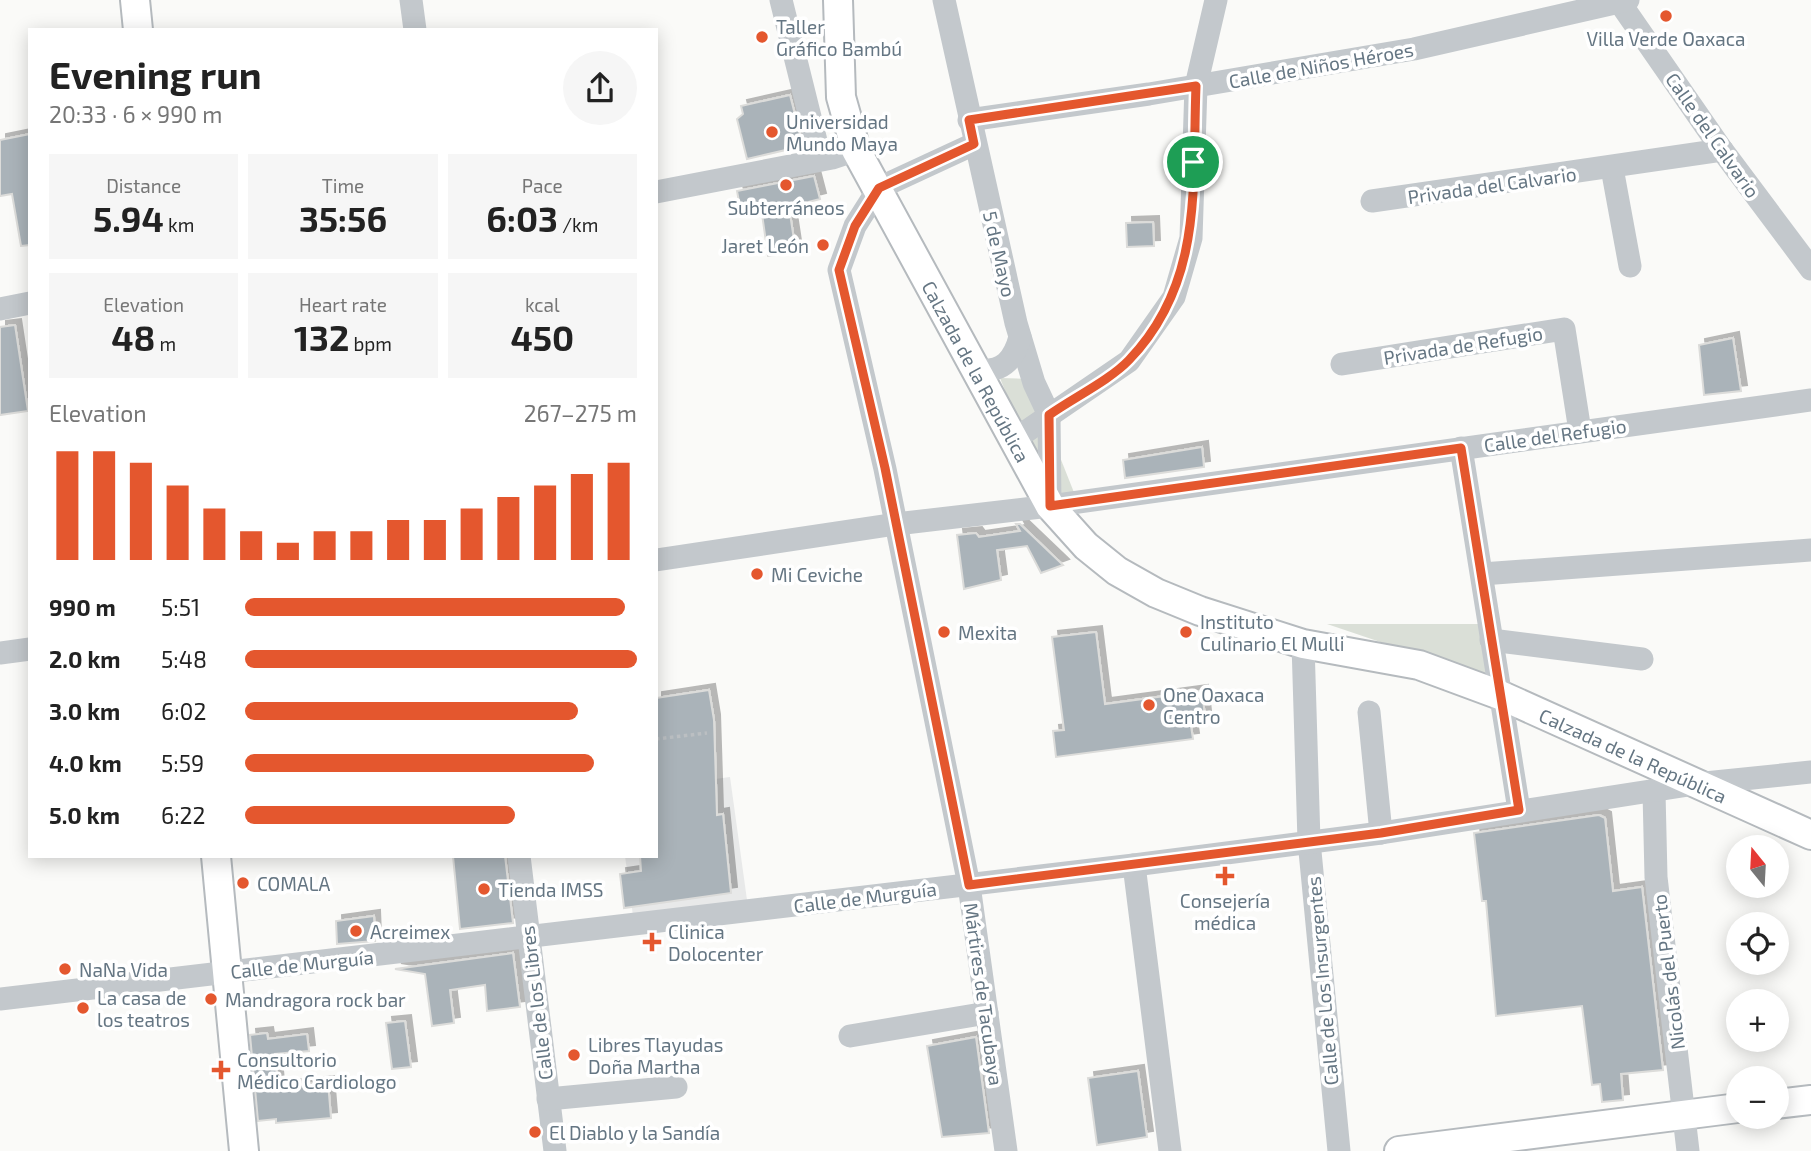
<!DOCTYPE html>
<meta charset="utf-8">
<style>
:root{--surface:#fff;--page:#f6f6f6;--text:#222;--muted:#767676;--accent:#e4572e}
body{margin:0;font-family:"Exo 2",sans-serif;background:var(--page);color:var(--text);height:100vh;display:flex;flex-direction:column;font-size:26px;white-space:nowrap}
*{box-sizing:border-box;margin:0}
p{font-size:23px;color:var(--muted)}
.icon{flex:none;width:38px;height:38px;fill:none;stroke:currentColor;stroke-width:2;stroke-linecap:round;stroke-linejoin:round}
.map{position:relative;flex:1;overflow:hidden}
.details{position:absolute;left:28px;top:28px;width:630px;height:830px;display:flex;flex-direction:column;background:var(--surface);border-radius:0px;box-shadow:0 4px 18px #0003}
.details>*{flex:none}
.needle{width:46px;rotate:342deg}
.buttons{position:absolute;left:1726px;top:835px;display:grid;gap:14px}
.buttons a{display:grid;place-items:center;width:63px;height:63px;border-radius:50%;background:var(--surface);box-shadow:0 4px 18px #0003;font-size:35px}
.pin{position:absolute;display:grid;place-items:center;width:60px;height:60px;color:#fff;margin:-30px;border:4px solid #fff;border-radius:50%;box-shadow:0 2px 7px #0007}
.round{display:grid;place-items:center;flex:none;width:74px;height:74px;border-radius:37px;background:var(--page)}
.head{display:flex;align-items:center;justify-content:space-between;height:119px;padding:0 21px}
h1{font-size:38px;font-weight:700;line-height:52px}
.stats{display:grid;grid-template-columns:repeat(3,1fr);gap:10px;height:119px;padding:7px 21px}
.stats div{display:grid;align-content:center;border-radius:0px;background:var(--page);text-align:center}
.stats b{font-size:35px;font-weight:700}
.stats small{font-size:19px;font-weight:400}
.stats p{font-size:19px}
.chart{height:196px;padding:14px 21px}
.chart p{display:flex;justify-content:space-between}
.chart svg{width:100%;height:126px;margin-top:7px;stroke:var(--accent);stroke-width:6}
ul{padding:0 21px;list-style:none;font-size:23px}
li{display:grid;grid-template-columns:112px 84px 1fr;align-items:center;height:52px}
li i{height:18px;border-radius:9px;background:var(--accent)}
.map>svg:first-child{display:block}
.built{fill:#e8e9e9}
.green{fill:#dadfd7}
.building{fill:#aab3b9;stroke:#dcdcda;stroke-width:2;filter:url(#shadow)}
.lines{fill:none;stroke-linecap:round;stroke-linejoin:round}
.major-casing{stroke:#b5babe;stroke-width:32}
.path{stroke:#bbbfc2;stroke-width:3.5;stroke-dasharray:3.5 3.5;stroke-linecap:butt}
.minor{stroke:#c3c8cc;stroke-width:23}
.major{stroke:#fff;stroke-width:28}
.route-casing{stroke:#fff;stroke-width:14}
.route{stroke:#e4572e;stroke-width:9}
.poi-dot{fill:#e4572e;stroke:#fff;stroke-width:2.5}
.labels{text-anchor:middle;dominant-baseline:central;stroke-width:7;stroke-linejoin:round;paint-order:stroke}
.poi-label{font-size:19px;fill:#657683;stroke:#fff;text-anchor:start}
.street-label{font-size:19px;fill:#657683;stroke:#fff}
</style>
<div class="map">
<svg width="1811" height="1151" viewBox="0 0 1811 1151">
<defs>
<filter id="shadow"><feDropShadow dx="6" dy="-6" stdDeviation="0" flood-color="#0004"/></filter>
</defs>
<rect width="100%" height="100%" fill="#fafaf8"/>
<polygon class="built" points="730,777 747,900 633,916 625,856 656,856 656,787"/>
<g class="green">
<polygon points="1000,378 1029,379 1075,495 1050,504"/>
<polygon points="1327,624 1480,624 1490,679"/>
</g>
<g class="building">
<polygon points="790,95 803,146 747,159 737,119 743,114 741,106"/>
<polygon points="30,134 30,245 21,246 12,194 0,196 0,140"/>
<polygon points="814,176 820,199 789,207 796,253 768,256 761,207 741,212 737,191"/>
<polygon points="1153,222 1154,246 1127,247 1126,223"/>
<polygon points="15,325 28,411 0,415 0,327"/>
<polygon points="1733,338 1741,391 1704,395 1699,345"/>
<polygon points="1202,447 1204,467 1125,478 1123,460"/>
<polygon points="1016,524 1020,524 1063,565 1041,573 1027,546 997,550 1001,580 964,589 957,535 976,533 979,537 1020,531"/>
<polygon points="1096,632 1105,704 1202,691 1206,725 1191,726 1193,739 1056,757 1053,731 1064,730 1052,637"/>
<polygon points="709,690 714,720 717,815 723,814 731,893 624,908 620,874 641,871 640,856 656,856 656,698"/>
<polygon points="1599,815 1605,818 1613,891 1642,887 1663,1070 1621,1074 1623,1100 1602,1102 1600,1084 1592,1085 1582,1006 1496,1016 1486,901 1482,901 1474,833"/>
<polygon points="453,856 505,856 513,923 460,929"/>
<polygon points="374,916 375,941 337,944 336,921"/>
<polygon points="513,953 520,1007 487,1011 485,985 450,990 454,1023 432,1026 425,974 395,969"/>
<polygon points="405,1021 411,1067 392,1069 386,1023"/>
<polygon points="267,1033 268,1039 307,1034 309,1051 275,1054 278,1087 328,1082 331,1118 276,1123 276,1119 258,1121 250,1035"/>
<polygon points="976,1037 989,1133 942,1137 927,1046"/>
<polygon points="1138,1071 1147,1137 1097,1145 1088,1078"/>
</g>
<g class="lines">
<g class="major-casing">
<g id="major">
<polyline points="135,0 138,30"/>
<path id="s1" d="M838 0 841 97 856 150 1050 506 1086 546 1117 571 1156 593 1200 611 1303 644 1419 665 1500 695 1811 835"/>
<polyline points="216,856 244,1151"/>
<polyline points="1776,1104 1811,1100"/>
<polyline points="1399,1151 1738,1108"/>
</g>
</g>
<polyline class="path" points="656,739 707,733"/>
<g class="minor">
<polyline points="411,0 415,30"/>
<polyline points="781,0 816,141"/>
<polyline points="944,0 1016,323 1034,383 1049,415 1050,506"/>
<polyline points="1618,0 1722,150 1811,269"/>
<polyline points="969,120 1149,94 1414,49 1628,0"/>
<polyline points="974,144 879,188 855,226 839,270 885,469 969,885 1006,1151"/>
<polyline points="1612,168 1630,266"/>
<polyline points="656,192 832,158 856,150"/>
<polyline points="1372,201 1722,150"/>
<polyline points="0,309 30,303"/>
<polyline points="1342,364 1564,329 1580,431"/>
<path d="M979 370C1003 372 1014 360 1020 337"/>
<polyline points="1015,439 1129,361 1174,297 1191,238 1196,86 1216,0"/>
<polyline points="1461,448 1519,810"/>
<polyline points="656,560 896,524 1050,506 1811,400"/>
<polyline points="1482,574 1811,550"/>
<polyline points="1491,640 1642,659"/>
<polyline points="1303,644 1309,841 1339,1151"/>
<polyline points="0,653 30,649"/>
<polyline points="1369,712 1381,833"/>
<polyline points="1654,792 1656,877 1688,1151"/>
<polyline points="519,856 555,1151"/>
<polyline points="1134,865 1170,1151"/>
<polyline points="0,999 1134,865 1381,833 1695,784 1811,772"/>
<polyline points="850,1036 987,1013"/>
<polyline points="548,1099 676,1087"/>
</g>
<use href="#major" class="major"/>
</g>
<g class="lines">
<g class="route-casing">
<path id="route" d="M1196 86C1192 186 1204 282 1129 360 1110 380 1073 398 1049 415L1050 506 1461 448 1519 810 1381 833 969 885 885 468 839 270 855 226 879 188 974 144 969 120Z"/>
</g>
<use href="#route" class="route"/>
</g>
<g class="poi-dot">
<circle cx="1666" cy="16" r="7"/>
<circle cx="762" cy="37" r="7"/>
<circle cx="772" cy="132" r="7"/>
<circle cx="786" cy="185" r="7"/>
<circle cx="823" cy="245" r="7"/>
<circle cx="757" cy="574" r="7"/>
<circle cx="944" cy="632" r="7"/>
<circle cx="1186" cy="632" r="7"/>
<circle cx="1149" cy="705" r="7"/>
<path d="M1221.5 865.5h7v7h7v7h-7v7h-7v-7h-7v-7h7z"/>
<circle cx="243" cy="883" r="7"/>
<circle cx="484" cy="889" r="7"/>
<circle cx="356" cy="931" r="7"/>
<path d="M648.5 931.5h7v7h7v7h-7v7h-7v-7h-7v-7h7z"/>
<circle cx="65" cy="969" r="7"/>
<circle cx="211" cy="999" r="7"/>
<circle cx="83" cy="1008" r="7"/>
<circle cx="574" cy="1055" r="7"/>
<path d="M217.5 1059.5h7v7h7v7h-7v7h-7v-7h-7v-7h7z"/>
<circle cx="535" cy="1132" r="7"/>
</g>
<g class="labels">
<g class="poi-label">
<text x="776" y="26">Taller<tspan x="776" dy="22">Gráfico Bambú</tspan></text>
<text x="1666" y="38" text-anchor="middle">Villa Verde Oaxaca</text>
<text x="786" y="121">Universidad<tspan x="786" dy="22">Mundo Maya</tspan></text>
<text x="786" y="207" text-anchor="middle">Subterráneos</text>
<text x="809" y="245" text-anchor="end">Jaret León</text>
<text x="771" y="574">Mi Ceviche</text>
<text x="1200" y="621">Instituto<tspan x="1200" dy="22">Culinario El Mulli</tspan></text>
<text x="958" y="632">Mexita</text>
<text x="1163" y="694">One Oaxaca<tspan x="1163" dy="22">Centro</tspan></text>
<text x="257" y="883">COMALA</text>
<text x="498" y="889">Tienda IMSS</text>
<text x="1225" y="900" text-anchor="middle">Consejería<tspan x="1225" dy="22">médica</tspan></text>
<text x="370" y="931">Acreimex</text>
<text x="668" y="931">Clinica<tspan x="668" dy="22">Dolocenter</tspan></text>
<text x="79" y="969">NaNa Vida</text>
<text x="97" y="997">La casa de<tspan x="97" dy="22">los teatros</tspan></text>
<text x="225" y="999">Mandragora rock bar</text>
<text x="588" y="1044">Libres Tlayudas<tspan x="588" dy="22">Doña Martha</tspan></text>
<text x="237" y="1059">Consultorio<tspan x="237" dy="22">Médico Cardiologo</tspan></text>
<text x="549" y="1132">El Diablo y la Sandía</text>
</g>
<g class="street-label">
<text transform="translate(1321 65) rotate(-10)">Calle de Niños Héroes</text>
<text transform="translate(1713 135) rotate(55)">Calle del Calvario</text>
<text transform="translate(1492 185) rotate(-8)">Privada del Calvario</text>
<text transform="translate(1000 254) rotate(77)">5 de Mayo</text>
<text transform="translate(1463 345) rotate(-9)">Privada de Refugio</text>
<text stroke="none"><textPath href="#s1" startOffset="404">Calzada de la República</textPath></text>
<text transform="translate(1555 435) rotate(-8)">Calle del Refugio</text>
<text stroke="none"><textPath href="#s1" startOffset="1202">Calzada de la República</textPath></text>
<text transform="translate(865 897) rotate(-7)">Calle de Murguía</text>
<text transform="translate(302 964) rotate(-6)">Calle de Murguía</text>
<text transform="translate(1668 972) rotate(-97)">Nicolás del Puerto</text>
<text transform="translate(1322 981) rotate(-95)">Calle de Los Insurgentes</text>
<text transform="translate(984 994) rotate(82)">Mártires de Tacubaya</text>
<text transform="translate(536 1003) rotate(-97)">Calle de los Libres</text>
</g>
</g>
</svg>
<div class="buttons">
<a><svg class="needle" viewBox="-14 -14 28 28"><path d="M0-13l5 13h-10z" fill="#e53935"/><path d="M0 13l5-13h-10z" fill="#767676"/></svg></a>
<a><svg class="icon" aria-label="locate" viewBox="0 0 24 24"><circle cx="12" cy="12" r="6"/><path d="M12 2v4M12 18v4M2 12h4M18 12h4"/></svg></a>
<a>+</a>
<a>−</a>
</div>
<div class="pin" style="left:1193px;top:162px;background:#1e9e55"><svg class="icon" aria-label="arrive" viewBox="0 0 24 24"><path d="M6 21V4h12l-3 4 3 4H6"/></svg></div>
<section class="details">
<div class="head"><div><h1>Evening run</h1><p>20:33 · 6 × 990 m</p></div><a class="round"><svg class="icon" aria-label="share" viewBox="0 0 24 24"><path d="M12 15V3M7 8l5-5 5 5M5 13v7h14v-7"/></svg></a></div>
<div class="stats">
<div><p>Distance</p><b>5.94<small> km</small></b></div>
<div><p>Time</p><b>35:56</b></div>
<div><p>Pace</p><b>6:03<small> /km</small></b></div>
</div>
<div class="stats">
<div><p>Elevation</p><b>48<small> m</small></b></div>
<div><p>Heart rate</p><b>132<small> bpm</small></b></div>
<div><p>kcal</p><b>450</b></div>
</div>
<div class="chart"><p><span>Elevation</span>267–275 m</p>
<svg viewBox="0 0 160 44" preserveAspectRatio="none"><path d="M5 44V6M15 44V6M25 44V10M35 44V18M45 44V26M55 44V34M65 44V38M75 44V34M85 44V34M95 44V30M105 44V30M115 44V26M125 44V22M135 44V18M145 44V14M155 44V10"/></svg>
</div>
<ul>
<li><b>990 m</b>5:51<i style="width:97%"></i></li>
<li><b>2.0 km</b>5:48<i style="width:100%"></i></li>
<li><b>3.0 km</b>6:02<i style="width:85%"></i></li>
<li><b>4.0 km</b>5:59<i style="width:89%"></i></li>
<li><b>5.0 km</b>6:22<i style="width:69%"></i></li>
</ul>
</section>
</div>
